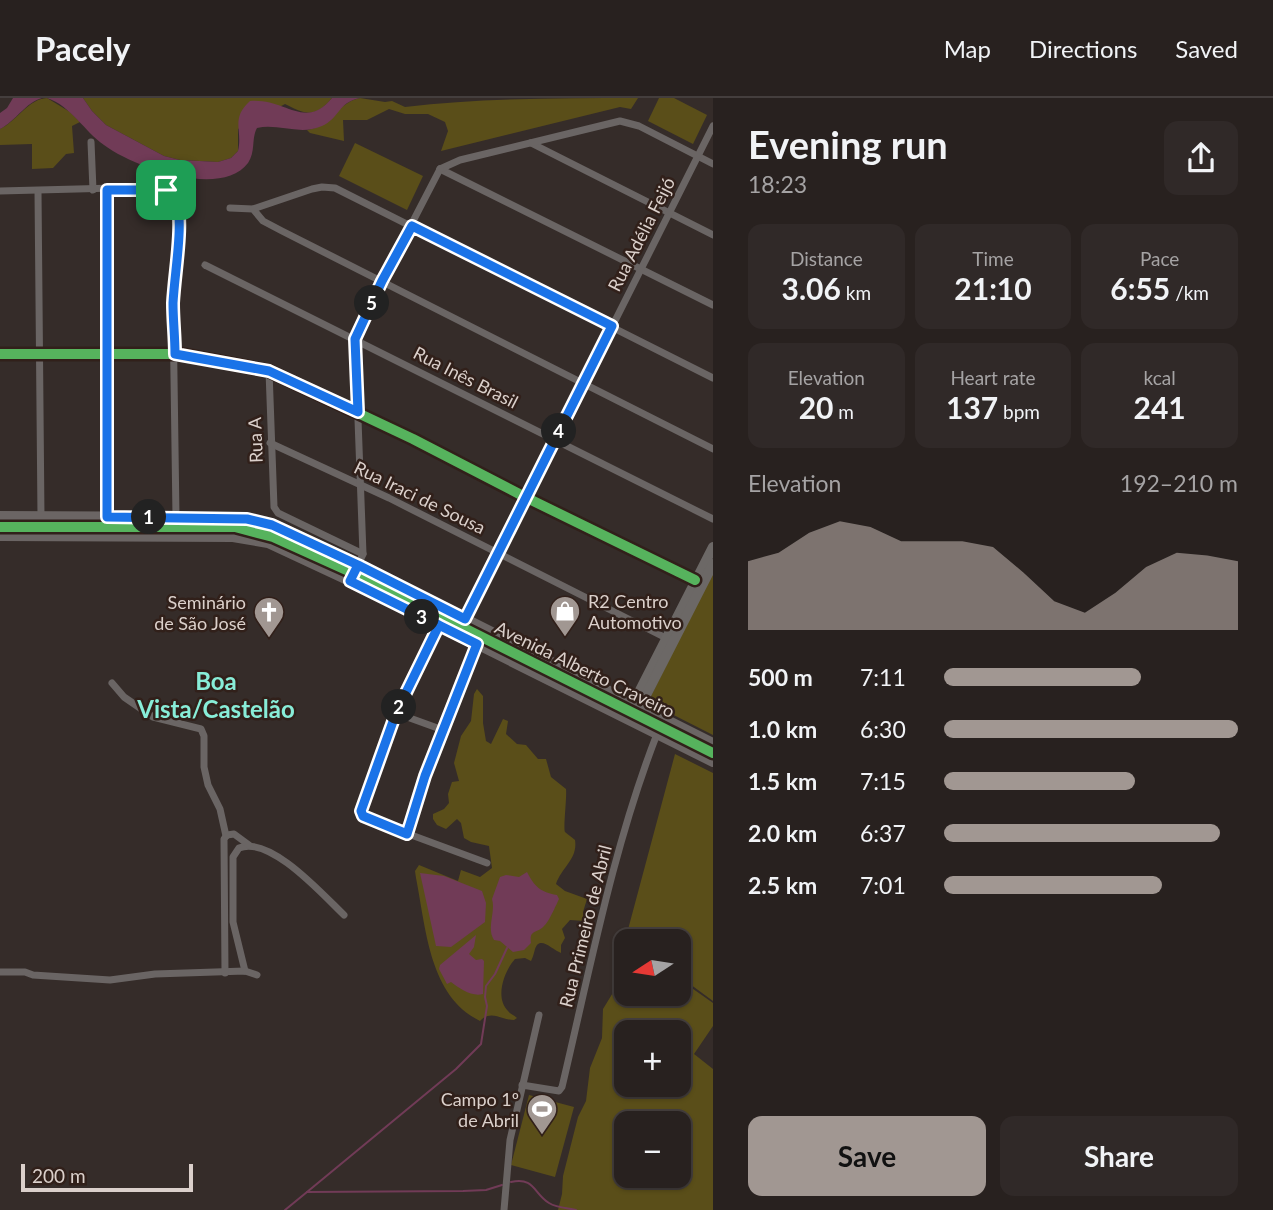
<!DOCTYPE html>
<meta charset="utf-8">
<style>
:root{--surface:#28211f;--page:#302928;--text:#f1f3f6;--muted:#a5a3a4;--line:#443e3d;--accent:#a19792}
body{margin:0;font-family:Lato,sans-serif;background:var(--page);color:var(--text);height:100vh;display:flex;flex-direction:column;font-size:26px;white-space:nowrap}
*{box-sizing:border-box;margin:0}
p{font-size:23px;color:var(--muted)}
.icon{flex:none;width:38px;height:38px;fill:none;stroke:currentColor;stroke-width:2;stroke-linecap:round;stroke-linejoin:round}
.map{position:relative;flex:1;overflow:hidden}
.sheet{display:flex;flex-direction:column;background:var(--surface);width:560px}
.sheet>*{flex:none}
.needle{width:46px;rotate:258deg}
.buttons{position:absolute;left:614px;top:831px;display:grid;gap:14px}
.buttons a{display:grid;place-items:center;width:77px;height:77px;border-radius:14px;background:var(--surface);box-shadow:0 2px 5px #0004,0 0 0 2px var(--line);font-size:35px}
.scale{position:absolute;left:21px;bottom:18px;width:172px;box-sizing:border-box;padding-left:7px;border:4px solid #dbd0cb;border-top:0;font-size:19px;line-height:24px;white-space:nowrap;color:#dbd0cb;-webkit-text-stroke:5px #31201a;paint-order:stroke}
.pin{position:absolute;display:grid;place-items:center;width:60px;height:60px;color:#fff;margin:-30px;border-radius:14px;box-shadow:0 4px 10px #0006}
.km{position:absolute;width:35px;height:35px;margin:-18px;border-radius:50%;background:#222;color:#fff;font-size:19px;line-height:35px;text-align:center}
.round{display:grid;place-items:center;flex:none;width:74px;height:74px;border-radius:14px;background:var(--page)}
.overview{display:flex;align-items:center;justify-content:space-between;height:119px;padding:0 35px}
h1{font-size:38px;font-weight:700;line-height:52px}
.stats{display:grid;grid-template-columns:repeat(3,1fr);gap:10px;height:119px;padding:7px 35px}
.stats div{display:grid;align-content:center;border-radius:14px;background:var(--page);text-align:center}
.stats b{font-size:30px;font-weight:700}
.stats small{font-size:19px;font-weight:400}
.stats p{font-size:19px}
.chart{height:196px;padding:14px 35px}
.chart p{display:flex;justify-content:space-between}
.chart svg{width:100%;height:126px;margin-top:7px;fill:var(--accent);opacity:.7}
.primary-button{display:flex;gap:14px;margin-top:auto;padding:14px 35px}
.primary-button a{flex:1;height:80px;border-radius:14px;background:var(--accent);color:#111;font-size:28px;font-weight:700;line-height:80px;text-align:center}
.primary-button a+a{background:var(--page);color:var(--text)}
ul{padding:0 35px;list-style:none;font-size:23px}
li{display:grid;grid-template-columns:112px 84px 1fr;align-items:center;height:52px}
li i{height:18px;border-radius:9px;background:var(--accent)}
header{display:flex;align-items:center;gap:42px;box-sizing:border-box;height:98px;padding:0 35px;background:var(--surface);border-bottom:2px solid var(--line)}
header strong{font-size:33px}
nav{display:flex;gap:38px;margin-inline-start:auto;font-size:24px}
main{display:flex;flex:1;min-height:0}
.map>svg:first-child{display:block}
.green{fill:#5a4e19;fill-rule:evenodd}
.water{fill:#713b57}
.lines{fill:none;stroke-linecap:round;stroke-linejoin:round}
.stream{stroke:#713b57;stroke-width:2}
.street{stroke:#6a6564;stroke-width:7}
.secondary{stroke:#6c6866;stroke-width:10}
.primary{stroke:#6b6564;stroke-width:10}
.cycleway-casing{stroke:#31201a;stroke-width:15}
.cycleway{stroke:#56b35d;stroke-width:10}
.route-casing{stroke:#fff;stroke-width:14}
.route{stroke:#1a73e8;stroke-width:9}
.labels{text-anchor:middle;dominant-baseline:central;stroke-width:5;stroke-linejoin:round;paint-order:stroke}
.street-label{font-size:18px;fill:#dbd0cb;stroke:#31201a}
.poi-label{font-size:18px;fill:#dbd0cb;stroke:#31201a;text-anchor:end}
.district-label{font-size:24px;font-weight:bold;fill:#88edd8;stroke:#31201a}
</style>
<header>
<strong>Pacely</strong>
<nav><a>Map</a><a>Directions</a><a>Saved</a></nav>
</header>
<main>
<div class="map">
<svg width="713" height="1112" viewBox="0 0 713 1112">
<rect width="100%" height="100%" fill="#352c29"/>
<g class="green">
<path d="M47 0 70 14 80 24 72 28 74 55 66 56 53 70 32 71V46L0 47V31C17 23 28 1 47 0Z"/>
<path d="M83 0H332C315 20 306 17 285 6L238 31V53L231 60 218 64 180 62 164 58 106 27 92 13Z"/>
<path d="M360 0 385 4 392 3 405 9C479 0 562 0 638 0L631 11 620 9 441 53 448 33 445 24 428 16H405L389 11 367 22H343L344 43 310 35 307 32C338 26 334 6 360 0Z"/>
<polygon points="659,0 674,0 707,17 693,46 648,23"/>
<polygon points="355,45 423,78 407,112 339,78"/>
<polygon points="713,473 713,637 648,604"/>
<path d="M477 591 483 598V625L486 643 491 646 503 621 508 623 506 636 517 646 526 647 538 661H546L551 679 566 691C567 700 563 730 565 734 568 737 572 739 575 742 578 761 562 769 556 786L565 793 587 801 583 814 585 823 570 822 562 831 565 840 561 847V855C552 852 540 837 535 851 534 855 533 859 531 863L525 860 515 861C505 872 494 899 508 913 510 916 514 917 517 920L514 922C501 922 491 911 480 923 429 898 426 830 416 780L415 773 419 767 458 783 461 772 480 779 492 770 489 748 471 744 464 740 461 725 457 721 446 731 437 727 433 721V716L444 711 449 705 448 696 452 684 459 683 454 665 461 638 471 623 474 596Z"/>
<polygon points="675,656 713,675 713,903 679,878 679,844 633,843 626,839"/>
<path d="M626 843V896H679V881L713 905V928L694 956 713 971V1112H558L562 1096 563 1078 578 1019 586 1003 590 970 602 940 603 911 614 893V875L618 870ZM626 934H679V987H626ZM626 1026H679V1078H626Z"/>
<polygon points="529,997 574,1009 555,1079 511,1067"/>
</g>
<g class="water">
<path d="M13 0H42C26 4 16 23 0 31V15L7 10Z"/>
<path d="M47 0H83L92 13 106 27 164 58 180 62 218 64 231 60 238 53C243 32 230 21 250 3 286 0 305 33 332 0H360C337 5 340 20 322 28 300 38 278 25 257 30 251 41 256 53 248 65 221 101 133 69 104 47 84 33 71 8 47 0Z"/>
<path d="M527 774C535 789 540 794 557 797L559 801C556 807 549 824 544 828 537 836 529 831 531 845L524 852 513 854 500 843 494 842C486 830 496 814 492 801L500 779 506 777 519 779Z"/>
<polygon points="420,775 444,778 482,793 486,805 485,824 451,849 436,848"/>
<path d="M476 837 474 849 469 856 476 862 482 861 484 863 483 896C472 899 460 891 451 884L447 886 439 871 440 867Z"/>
</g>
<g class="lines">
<g class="stream">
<path d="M511 1084C535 1079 533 1095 549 1105 557 1110 567 1110 576 1112"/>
<polyline points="307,1094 456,971 481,946 487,908 485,899 486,888 495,876 507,850"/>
<polyline points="285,1112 307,1094 463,1093 486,1092 502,1087"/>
</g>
<g class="street">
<polyline points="91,44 93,92"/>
<polyline points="531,45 713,137"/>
<polyline points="440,71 713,207"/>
<polyline points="440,71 460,62 620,23 639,28 713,66"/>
<polyline points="107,92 107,419"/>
<polyline points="0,93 115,90 176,94 178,135 173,209 176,419"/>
<polyline points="38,93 41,419"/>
<polyline points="230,110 253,111 263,123 282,133 713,351"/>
<polyline points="253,111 312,91 322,89 335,90 713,280"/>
<polyline points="205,167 713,421"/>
<polyline points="0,256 181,256 269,273 413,341 525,399 695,482"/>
<polyline points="269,273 274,409 278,415 363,456"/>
<polyline points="270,345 389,400 666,540"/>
<polyline points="358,467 363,456 355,241 382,183 440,71"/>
<polyline points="465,521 713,28"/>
<polyline points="439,528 396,615 361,713 363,718 368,721 487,765"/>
<polyline points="112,585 124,599 153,619 201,631 204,638 204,669 208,687 220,711 226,738"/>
<polyline points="396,615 443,632"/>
<polyline points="407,736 425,678 477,546"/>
<path d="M245 873 233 824V759L239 750C270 737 323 797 344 817"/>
<polyline points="0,874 25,874 33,877 110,882 155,876 245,873 257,877"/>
<polyline points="225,875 224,741 227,737 234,736 249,747"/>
<path d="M522 987 559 993 562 989C590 871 613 749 657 636"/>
<polyline points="504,1112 510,1042 539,917"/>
</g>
<g class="secondary">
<polyline points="634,604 713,449"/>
<polyline points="641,607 713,466"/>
</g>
<g class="primary">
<polyline points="0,418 223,419 247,421 272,427 366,471 713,645"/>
<polyline points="0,438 233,439 268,445 358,487 713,664"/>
</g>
<g class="cycleway-casing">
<g id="cycleway">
<polyline points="0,256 181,256 269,273 413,341 525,399 695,482"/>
<polyline points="0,429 235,429 273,439 364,480 713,655"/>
</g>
</g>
<use href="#cycleway" class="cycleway"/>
</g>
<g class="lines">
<g class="route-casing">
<path id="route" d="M166 92H107V419L247 421 272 427 358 467 350 483 439 527 396 615 361 713 363 718 407 736 425 678 477 546 350 483 358 467 465 521 612 228 412 128 382 183 355 241 358 314 269 273 175 256C175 239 173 222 173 205 175 169 184 129 176 94L166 92"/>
</g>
<use href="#route" class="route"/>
</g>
<defs>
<g id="shop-pin" transform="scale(1.575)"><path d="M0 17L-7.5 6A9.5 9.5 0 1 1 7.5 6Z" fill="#a19792" stroke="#31201a"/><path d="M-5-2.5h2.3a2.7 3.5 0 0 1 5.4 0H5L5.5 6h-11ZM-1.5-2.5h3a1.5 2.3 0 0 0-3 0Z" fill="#fff"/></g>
<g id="church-pin" transform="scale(1.575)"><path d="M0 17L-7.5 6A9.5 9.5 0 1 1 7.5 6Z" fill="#a19792" stroke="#31201a"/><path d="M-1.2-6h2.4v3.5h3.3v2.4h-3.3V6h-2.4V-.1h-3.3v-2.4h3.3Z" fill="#fff"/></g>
<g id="stadium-pin" transform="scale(1.575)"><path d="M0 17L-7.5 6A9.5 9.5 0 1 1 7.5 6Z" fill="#a19792" stroke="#31201a"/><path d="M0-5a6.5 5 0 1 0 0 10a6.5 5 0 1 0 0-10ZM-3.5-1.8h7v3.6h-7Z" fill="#fff"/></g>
</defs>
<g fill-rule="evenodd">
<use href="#shop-pin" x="565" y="513"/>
<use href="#church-pin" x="269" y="514"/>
<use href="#stadium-pin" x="542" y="1011"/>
</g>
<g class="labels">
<g class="street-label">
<text transform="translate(641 136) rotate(-63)">Rua Adélia Feijó</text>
<text transform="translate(466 279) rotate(27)">Rua Inês Brasil</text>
<text transform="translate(255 342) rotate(-92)">Rua A</text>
<text transform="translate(420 399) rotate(26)">Rua Iraci de Sousa</text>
<text transform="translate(585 571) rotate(26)">Avenida Alberto Craveiro</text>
<text transform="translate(585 828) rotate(-76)">Rua Primeiro de Abril</text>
</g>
<g class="poi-label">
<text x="588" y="503" text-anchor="start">R2 Centro<tspan x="588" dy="21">Automotivo</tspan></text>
<text x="246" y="504">Seminário<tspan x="246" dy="21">de São José</tspan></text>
<text x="519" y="1001">Campo 1º<tspan x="519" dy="21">de Abril</tspan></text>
</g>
<g class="district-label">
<text x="216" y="582">Boa<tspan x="216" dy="28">Vista/Castelão</tspan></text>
</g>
</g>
</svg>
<div class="buttons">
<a><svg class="needle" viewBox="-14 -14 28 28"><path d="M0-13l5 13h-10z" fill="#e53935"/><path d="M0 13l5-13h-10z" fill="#a5a3a4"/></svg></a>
<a>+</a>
<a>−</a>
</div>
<div class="scale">200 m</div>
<div class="pin" style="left:166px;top:92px;background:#1e9e55"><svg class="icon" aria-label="arrive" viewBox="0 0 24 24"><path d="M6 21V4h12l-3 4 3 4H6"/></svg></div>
<b class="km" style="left:149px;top:419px">1</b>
<b class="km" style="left:399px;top:609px">2</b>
<b class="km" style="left:422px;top:519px">3</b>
<b class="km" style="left:559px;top:333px">4</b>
<b class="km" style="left:372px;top:205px">5</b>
</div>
<section class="sheet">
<div class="overview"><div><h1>Evening run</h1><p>18:23</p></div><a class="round"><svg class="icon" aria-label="share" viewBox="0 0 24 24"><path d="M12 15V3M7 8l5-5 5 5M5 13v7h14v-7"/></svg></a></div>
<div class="stats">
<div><p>Distance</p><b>3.06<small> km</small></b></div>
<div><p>Time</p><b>21:10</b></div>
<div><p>Pace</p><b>6:55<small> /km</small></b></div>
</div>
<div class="stats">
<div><p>Elevation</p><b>20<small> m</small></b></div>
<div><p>Heart rate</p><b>137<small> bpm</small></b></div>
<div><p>kcal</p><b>241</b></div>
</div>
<div class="chart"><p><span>Elevation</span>192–210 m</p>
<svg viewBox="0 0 160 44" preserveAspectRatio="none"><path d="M0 44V20L10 17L20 10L30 6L40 8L50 13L60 13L70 13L80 15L90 24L100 34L110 38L120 31L130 22L140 17L150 18L160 20V44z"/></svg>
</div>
<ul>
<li><b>500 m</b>7:11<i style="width:67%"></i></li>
<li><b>1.0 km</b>6:30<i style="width:100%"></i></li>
<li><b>1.5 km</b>7:15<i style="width:65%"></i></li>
<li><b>2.0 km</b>6:37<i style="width:94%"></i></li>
<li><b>2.5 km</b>7:01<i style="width:74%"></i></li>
</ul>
<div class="primary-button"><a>Save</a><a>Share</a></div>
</section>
</main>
